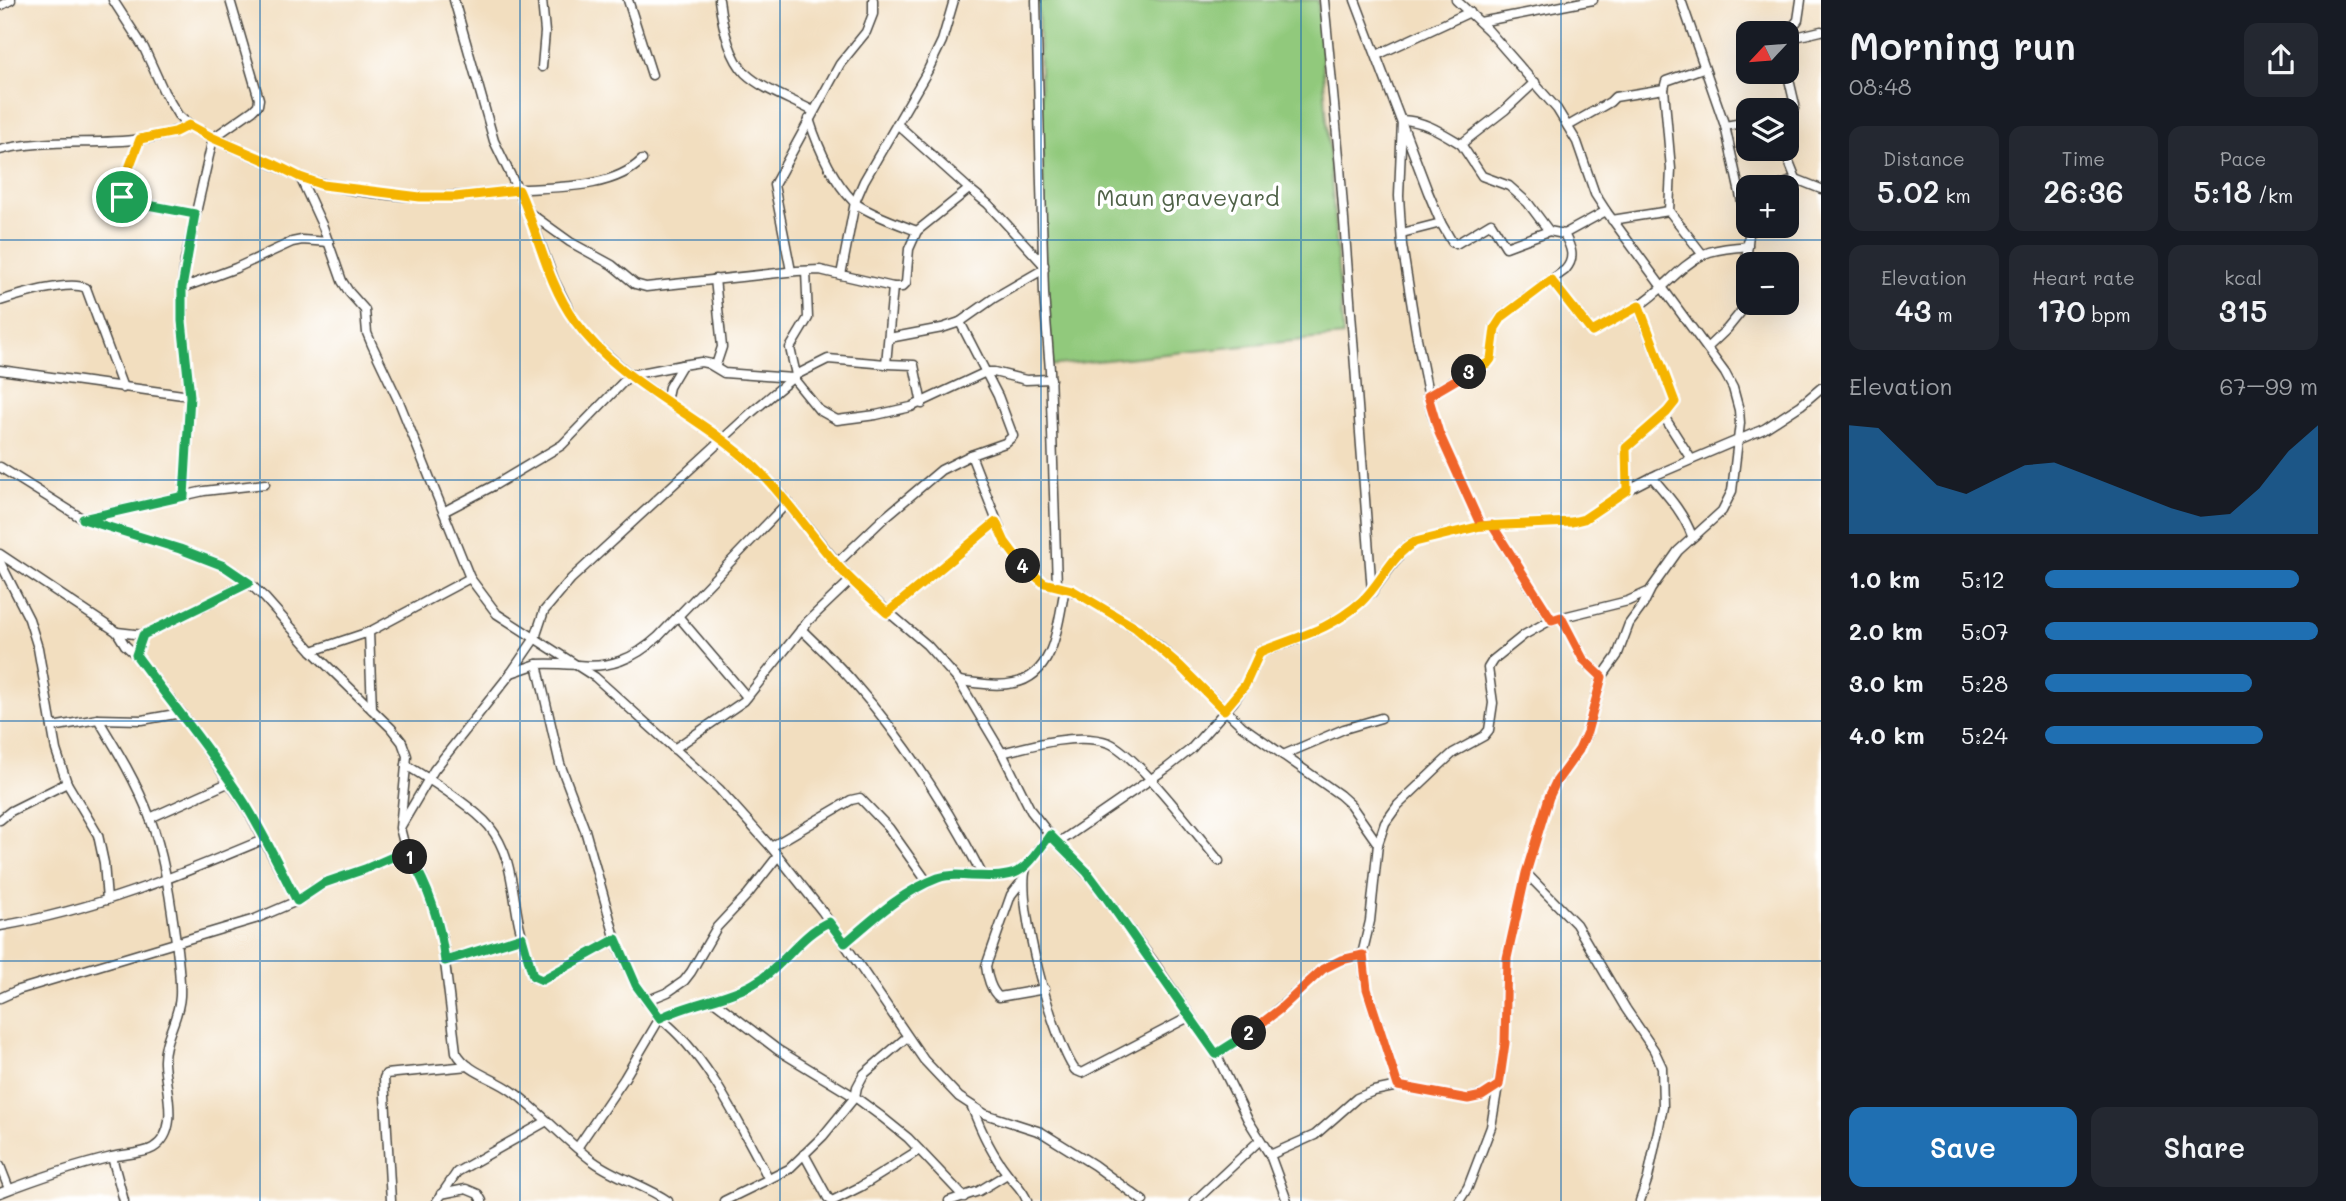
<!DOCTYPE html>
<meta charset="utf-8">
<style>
:root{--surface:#171b24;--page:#242831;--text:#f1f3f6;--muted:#9ea1a6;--accent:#1f6fb2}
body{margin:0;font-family:Mali,sans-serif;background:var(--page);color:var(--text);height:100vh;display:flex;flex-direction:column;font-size:26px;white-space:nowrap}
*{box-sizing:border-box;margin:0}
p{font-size:23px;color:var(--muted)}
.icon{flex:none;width:38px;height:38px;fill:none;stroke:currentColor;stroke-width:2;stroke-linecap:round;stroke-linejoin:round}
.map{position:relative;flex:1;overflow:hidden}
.drawer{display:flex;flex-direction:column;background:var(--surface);width:525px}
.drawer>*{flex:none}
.needle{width:46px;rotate:244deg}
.controls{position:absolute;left:1736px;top:21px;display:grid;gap:14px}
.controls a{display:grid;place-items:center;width:63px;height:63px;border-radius:14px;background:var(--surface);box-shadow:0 7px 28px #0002;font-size:35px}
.pin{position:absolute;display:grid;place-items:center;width:60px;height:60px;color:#fff;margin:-30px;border:4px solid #fff;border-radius:50%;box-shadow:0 2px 7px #0007}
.km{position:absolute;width:35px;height:35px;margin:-18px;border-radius:50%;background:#222;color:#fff;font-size:19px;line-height:35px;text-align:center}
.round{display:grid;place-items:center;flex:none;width:74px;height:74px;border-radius:14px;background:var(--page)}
.summary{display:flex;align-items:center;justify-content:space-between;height:119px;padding:0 28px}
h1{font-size:38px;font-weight:600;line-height:52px}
.figures{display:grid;grid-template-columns:repeat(3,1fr);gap:10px;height:119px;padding:7px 28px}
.figures div{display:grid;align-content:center;border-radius:14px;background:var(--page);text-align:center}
.figures b{font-size:30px;font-weight:600}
.figures small{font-size:19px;font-weight:400}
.figures p{font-size:19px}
.chart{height:196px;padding:14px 28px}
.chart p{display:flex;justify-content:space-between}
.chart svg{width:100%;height:126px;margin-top:7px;fill:var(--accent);opacity:.7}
.cta{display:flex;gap:14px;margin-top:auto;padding:14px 28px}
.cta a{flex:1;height:80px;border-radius:14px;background:var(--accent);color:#fff;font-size:28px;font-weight:600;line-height:80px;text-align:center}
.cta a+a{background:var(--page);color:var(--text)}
ul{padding:0 28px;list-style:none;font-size:23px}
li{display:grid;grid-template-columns:112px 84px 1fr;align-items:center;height:52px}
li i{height:18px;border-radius:9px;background:var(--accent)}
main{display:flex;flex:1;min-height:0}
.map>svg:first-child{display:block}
.green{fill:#91c97c;stroke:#5e7a54;stroke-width:2}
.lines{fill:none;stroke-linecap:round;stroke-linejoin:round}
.minor-casing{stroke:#494641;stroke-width:11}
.minor{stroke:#fff;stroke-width:8}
.split-1-casing{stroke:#fff;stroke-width:14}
.split-2-casing{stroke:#fff;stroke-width:14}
.split-3-casing{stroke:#fff;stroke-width:14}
.split-4-casing{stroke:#fff;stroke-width:14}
.split-5-casing{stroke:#fff;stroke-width:14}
.split-1{stroke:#22a559;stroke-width:9}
.split-2{stroke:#22a559;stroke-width:9}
.split-3{stroke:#f0652b;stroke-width:9}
.split-4{stroke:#f5b400;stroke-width:9}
.split-5{stroke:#f5b400;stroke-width:9}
.grid{fill:none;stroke:#1f6fb2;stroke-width:2;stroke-opacity:0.55}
.labels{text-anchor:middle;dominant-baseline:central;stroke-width:7;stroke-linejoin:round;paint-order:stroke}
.park-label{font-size:23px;fill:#4f6247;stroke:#fff}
</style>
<main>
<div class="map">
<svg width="1821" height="1201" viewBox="0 0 1821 1201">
<rect width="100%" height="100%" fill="#fff"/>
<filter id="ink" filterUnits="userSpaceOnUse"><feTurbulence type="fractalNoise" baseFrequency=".0143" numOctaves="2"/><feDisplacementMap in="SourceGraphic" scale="14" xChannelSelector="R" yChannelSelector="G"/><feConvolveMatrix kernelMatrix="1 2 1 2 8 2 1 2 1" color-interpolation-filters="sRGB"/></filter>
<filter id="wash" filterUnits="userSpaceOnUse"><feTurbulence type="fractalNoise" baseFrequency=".00686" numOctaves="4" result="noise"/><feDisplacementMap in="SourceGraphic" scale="28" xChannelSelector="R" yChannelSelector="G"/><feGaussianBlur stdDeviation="1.57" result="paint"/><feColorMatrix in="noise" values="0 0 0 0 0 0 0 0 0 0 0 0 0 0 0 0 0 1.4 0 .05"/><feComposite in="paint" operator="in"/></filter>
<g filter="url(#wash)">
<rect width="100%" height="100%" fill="#f2debf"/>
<polygon class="green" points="1038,0 1318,0 1343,336 1048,366"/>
</g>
<g filter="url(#ink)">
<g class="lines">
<g class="minor-casing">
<g id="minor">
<polyline points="113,0 144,48 164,92 178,115 189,125 213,138 300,177 323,227 342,281 349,292 365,310 367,333 372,345 400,404 470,578 497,614 595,677 719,789 771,847 822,911 924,1060 959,1097 985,1114 1041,1132 1094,1165 1143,1201"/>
<polyline points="454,0 494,141 529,213 554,280 574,320 586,336 630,375 666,401 723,439 754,466 778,491 851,580 927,645 959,681 1002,753 1031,811 1050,835 1091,878 1153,961 1216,1054 1248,1120 1270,1155 1287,1201"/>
<polyline points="542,0 545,32 542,67"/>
<polyline points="628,0 652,75"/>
<path d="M719 0C722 23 729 56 745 73 763 90 791 99 813 111"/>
<polyline points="1036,0 1044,294 1050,370 1057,586"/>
<polyline points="1324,0 1340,167 1372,592"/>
<polyline points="1355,0 1428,192 1441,223 1452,242 1456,244 1491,223 1506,247 1549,231"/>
<polyline points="1456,0 1488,30 1557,109 1577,142 1595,194 1606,211 1725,373 1733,388 1739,410 1740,423 1732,491 1722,511 1678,551 1651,589 1643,605 1629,624 1617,656 1602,677 1587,732 1579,750 1556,782 1549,797 1526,873 1507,958 1505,1043 1491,1127 1468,1187 1459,1201"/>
<polyline points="1681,0 1725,126 1749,234 1745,272 1746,301 1740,313 1727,329 1707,348"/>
<polyline points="0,6 11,0"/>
<polyline points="1480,22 1593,0"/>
<polyline points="1787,34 1798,20 1801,0"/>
<polyline points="1787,39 1821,31"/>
<polyline points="1377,55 1470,12"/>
<polyline points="1787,71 1795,105 1793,112 1787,115"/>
<polyline points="1664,89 1671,169 1669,211 1703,255"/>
<path d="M809 119C818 147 832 179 853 201 864 212 901 225 917 231L969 189"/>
<polyline points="1402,120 1399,196 1402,245 1417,338 1432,413 1439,433 1481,526 1492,525 1551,620"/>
<path d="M1402 120C1425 121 1441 132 1461 144L1505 110 1535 82"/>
<polyline points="897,124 967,187 988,204 1044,265"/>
<polyline points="1568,126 1610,102 1615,97 1664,89 1666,81 1703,68"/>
<polyline points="1725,126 1748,122"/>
<polyline points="140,139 120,192 122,197 127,201 195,214"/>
<polyline points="1784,149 1796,179"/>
<path d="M0 150C60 134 135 153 189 125"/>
<path d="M300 177C345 193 407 199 454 196 478 195 501 191 524 189 561 187 614 188 642 160"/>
<polyline points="1776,187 1796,179 1821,189"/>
<polyline points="531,214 570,242 612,265 635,284 646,287 797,271 820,270 841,275 855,202 864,181 927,72 942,41 954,0"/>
<polyline points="1612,220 1669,211"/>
<polyline points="1402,233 1441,223"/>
<polyline points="1564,234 1606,211"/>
<polyline points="791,271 774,185 840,64 866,32 873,14 873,0"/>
<polyline points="841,275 893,287"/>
<polyline points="1551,280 1592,332 1638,306"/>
<polyline points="182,288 236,268 292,242 302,240 329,242"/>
<path d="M0 301C19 295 68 280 86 288L123 388"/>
<polyline points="960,322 994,298 1044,269"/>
<polyline points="709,364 724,373 793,378 819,410 837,420 876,415 911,407 986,372 994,372 1026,380 1051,379"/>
<polyline points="886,364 914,365 922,404"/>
<polyline points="0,370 190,396"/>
<polyline points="796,375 828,359 886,364 893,287 902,287 906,283 909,249 917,231"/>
<path d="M1428 396 1461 376 1488 363 1491 359 1495 328 1501 317 1565 270C1576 258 1571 247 1564 234L1549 231 1528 203 1509 186 1482 176 1461 144"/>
<polyline points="666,401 669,387 682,365 701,362 716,365 722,347 715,279"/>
<polyline points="1663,415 1691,459"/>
<polyline points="971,455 1005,542 1018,560 1032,575 1044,583 1065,588 1079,594 1136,628 1159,646 1242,726 1340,795 1350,804 1378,844"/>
<path d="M0 467 83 519 180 549 224 566 249 583 265 598 312 651 391 728 402 742 407 756 400 828 406 851 422 877 437 918 442 938 456 1052C468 1073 493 1077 512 1091 541 1112 564 1140 593 1161 616 1178 645 1185 668 1201"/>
<path d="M1652 477C1668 496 1683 512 1692 536"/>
<path d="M1627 490 1626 448 1667 412 1675 402 1638 306C1663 291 1678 267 1704 254 1717 248 1734 248 1748 246"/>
<polyline points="184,496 190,396 182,321 182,288 185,261 213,138 253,110 258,105 259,99 230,0"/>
<polyline points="445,511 495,485 562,445 630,375 682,365"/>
<polyline points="86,518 204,491 265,484"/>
<polyline points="1492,525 1572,522 1584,519 1627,490 1658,474 1764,429 1801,405 1821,388"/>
<polyline points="0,554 117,632 125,645 136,655 181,713 142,720 98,719"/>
<polyline points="0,562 29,619 38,648 56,750 67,783 98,835 104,863 107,900"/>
<polyline points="836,564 883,519 941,470 971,455 1005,443 1013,436 998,396 960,322 942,328 889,338"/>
<polyline points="887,613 996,522"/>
<polyline points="678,616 747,697"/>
<polyline points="1561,617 1583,659 1602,677"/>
<path d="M801 629C819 647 838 664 854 683 905 741 948 808 983 876"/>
<polyline points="117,632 143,635"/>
<polyline points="312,651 369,632"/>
<polyline points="136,655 143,635 249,583"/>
<path d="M537 664C551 663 563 664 577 665 609 669 634 659 658 637L788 502"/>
<polyline points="511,673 537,664 560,764 585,830 617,944 636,985 660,1018 624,1079 577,1148"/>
<path d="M959 681C977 683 996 687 1014 683 1056 675 1058 621 1065 588"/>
<polyline points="372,709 369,632 470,578"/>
<polyline points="181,713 245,805 297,901"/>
<polyline points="674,749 744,701 808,621 851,580"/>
<path d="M1002 753C1032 745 1079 732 1109 743 1136 754 1197 835 1219 861"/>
<polyline points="1283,755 1344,729 1381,718"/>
<path d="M406 765C429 779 472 806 489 826 512 854 512 890 519 924 523 942 529 959 533 977L542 980 616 939"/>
<polyline points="150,818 230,782"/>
<polyline points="0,820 11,811 67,783"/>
<polyline points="401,826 434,770 511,673 535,638 544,611 571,579 752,412 796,375 790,348 808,318 806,271"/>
<polyline points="1058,843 1167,768 1191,749 1234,701 1245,685 1260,652 1312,633 1346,614 1372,592 1405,548 1415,542 1481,526"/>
<polyline points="771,847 851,800 860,798 889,828 928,883"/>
<path d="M1026 868C1016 904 1053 1040 1075 1070L1082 1073 1189 1017"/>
<polyline points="1526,873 1576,924 1626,1009 1654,1050 1662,1067 1663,1107 1648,1178 1640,1201"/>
<path d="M1022 881 1011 895 986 966C987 976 991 991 999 997L1045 989"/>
<path d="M829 922C799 935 783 968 753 984 726 999 690 1003 660 1018 710 1058 738 1123 769 1179L789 1169 823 1136 855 1097 857 1087 864 1074 907 1037"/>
<path d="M0 926C95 910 177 876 265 839"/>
<path d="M845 943C873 919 903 891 938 878 949 874 960 875 970 876 1021 878 1021 875 1050 835"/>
<polyline points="445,961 522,937"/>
<polyline points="0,998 18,990 255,919 297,901 324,883 365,869 406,851"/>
<polyline points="711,999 778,1050 855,1097 882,1117 908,1138 964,1197"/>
<polyline points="646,1001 668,992 684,981 691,972 717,927 748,894 778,856"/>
<polyline points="1216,1054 1258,1027 1323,969 1341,960 1362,955"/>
<polyline points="1398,1086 1367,989 1362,955 1370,921 1378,844 1385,823 1398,805 1440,765 1453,753 1484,736 1489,730 1493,703 1488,668 1493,660 1524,635 1551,620 1628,601 1648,592"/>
<path d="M972 1107C981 1131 991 1153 1007 1173 1014 1183 1023 1189 1027 1201"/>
<polyline points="804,1154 828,1198 832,1201 860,1187 919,1150"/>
<polyline points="1270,1155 1315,1135 1357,1098 1374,1091 1398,1086 1468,1099 1482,1095 1499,1085"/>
<polyline points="112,1157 124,1201"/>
<polyline points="0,1166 9,1189"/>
<path d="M0 1193C36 1179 74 1166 112 1157 124 1154 143 1154 153 1148 181 1131 165 1088 164 1063 163 1038 179 1020 180 996 181 974 177 949 174 927 169 890 163 853 150 818 137 783 117 750 98 719L52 727"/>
<polyline points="441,1194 466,1189 478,1194 482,1201"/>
<polyline points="391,1201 384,1078 386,1074 468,1066"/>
<polyline points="437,1201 457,1172 547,1121"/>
<polyline points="724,1201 769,1179"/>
<polyline points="949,1201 979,1191 1007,1174"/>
<polyline points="1195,1201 1260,1140"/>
</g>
</g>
<use href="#minor" class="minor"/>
</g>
</g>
<g class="lines" filter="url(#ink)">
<g class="split-1-casing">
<path id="split-1" d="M122 197 127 201 195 214 182 288V321L190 396 184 496 83 519 180 549 224 566 249 583 143 635 136 655C172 704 211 751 244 802 264 834 280 868 297 901L324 883 365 869 406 851 410 857"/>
</g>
<g class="split-2-casing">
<path id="split-2" d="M410 857C430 889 440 922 445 961L522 937 533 976 542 980 616 939 636 985 660 1018C690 1003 726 999 753 984 783 968 799 935 829 922L845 943C873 919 903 891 938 878 949 874 960 875 970 876 1021 878 1021 875 1050 835L1087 872 1105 896 1216 1054 1249 1033"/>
</g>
<g class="split-3-casing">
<polyline id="split-3" points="1249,1033 1280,1009 1323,969 1341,960 1363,955 1367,989 1398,1086 1468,1099 1482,1096 1499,1085 1505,1043 1507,958 1526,873 1549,797 1556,782 1579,750 1587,732 1602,677 1583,659 1561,617 1552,620 1492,525 1481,526 1439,433 1428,396 1469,372"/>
</g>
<g class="split-4-casing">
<path id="split-4" d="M1023 566 1044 583 1072 590 1136 628 1180 666 1224 710 1245 685 1260 652C1299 636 1328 631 1361 602 1381 584 1391 555 1415 542L1481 526 1572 522 1584 519 1627 490 1626 448 1667 412 1675 402 1639 306 1592 332 1551 280 1502 317 1495 328 1491 359 1488 363 1469 372"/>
</g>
<g class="split-5-casing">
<path id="split-5" d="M122 197 120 192 140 139 175 132 189 125 213 138 276 165 300 177 323 185 420 197H455L519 190C538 232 547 283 575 321 621 385 700 414 755 467 786 497 809 533 837 565 852 582 870 597 887 613L996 522 1005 542 1023 566"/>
</g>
<use href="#split-1" class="split-1"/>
<use href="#split-2" class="split-2"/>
<use href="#split-3" class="split-3"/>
<use href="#split-4" class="split-4"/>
<use href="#split-5" class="split-5"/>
</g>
<path class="grid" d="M260 0V1201M520 0V1201M780 0V1201M1041 0V1201M1301 0V1201M1561 0V1201M0 240H1821M0 480H1821M0 721H1821M0 961H1821"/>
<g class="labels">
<g class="park-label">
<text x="1188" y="197">Maun graveyard</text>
</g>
</g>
</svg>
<div class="controls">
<a><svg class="needle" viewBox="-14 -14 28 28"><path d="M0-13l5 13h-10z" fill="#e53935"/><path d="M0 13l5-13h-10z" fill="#9ea1a6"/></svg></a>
<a><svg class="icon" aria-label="layers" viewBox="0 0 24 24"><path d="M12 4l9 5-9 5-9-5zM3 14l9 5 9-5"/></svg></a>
<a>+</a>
<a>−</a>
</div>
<div class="pin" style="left:122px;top:197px;background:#1e9e55"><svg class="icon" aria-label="arrive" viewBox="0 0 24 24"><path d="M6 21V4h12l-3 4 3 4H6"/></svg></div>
<b class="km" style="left:410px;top:857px">1</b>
<b class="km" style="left:1249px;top:1033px">2</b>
<b class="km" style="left:1469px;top:372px">3</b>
<b class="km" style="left:1023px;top:566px">4</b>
</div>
<section class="drawer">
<div class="summary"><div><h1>Morning run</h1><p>08:48</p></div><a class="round"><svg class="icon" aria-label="share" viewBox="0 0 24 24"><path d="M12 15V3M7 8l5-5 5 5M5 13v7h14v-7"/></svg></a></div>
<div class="figures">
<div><p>Distance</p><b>5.02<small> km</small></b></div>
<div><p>Time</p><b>26:36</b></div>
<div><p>Pace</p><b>5:18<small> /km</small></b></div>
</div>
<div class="figures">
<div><p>Elevation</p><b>43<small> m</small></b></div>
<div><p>Heart rate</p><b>170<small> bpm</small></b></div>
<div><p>kcal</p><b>315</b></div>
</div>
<div class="chart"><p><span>Elevation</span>67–99 m</p>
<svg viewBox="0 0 160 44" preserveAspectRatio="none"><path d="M0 44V6L10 7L20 17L30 27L40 30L50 25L60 20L70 19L80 23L90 27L100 31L110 35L120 38L130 37L140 28L150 15L160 6V44z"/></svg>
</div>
<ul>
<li><b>1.0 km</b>5:12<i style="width:93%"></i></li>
<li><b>2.0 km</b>5:07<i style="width:100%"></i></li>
<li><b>3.0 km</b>5:28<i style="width:76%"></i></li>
<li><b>4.0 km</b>5:24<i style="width:80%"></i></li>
</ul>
<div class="cta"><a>Save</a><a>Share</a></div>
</section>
</main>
